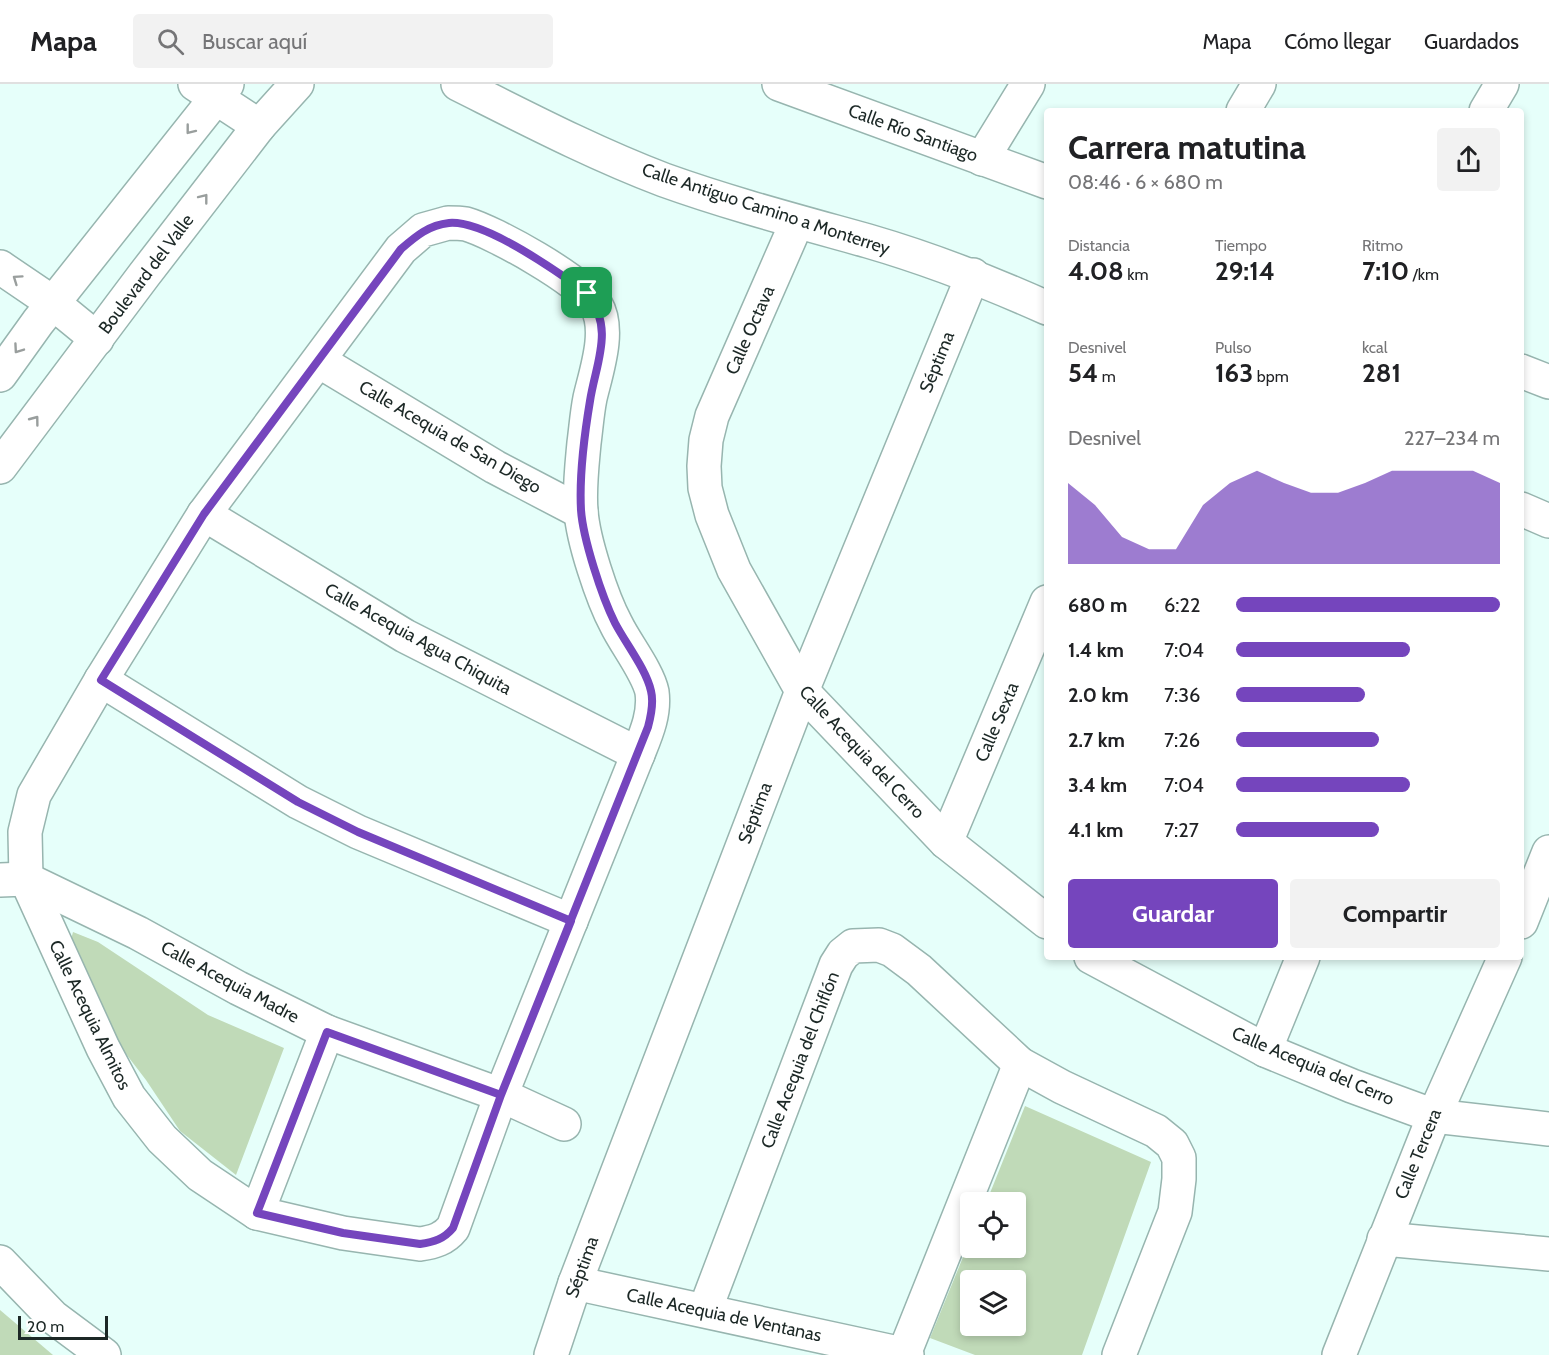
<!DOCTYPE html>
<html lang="es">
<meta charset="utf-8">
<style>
:root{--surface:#fff;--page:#f2f2f2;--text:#202124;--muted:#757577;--line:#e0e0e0;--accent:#7545bd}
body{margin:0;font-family:Cabin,sans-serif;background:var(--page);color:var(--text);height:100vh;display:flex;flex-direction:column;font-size:22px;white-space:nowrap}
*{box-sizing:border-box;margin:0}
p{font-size:20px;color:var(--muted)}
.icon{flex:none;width:33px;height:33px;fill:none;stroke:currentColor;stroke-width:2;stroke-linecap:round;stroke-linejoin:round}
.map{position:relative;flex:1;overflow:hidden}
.details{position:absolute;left:1044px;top:24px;width:480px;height:852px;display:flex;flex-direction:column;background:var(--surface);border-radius:6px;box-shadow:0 3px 9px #0003}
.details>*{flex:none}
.controls{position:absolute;left:960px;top:1108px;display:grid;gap:12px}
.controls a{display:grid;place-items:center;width:66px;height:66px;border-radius:6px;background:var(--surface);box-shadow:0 3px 9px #0003;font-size:30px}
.scale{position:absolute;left:18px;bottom:15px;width:90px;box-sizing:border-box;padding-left:6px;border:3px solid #1c2826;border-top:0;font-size:16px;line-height:21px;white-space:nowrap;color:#1c2826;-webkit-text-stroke:4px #fff;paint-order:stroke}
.pin{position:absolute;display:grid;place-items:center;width:51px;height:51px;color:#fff;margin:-26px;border-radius:12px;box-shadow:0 3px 9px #0006}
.round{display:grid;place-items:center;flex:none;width:63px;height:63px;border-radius:6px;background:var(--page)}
.overview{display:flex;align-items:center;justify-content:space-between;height:102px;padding:0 24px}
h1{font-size:33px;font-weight:700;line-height:45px}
.metrics{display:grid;grid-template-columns:repeat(3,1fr);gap:9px;height:102px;padding:6px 24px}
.metrics div{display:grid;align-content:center}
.metrics b{font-size:26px;font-weight:700}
.metrics small{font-size:16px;font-weight:400}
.metrics p{font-size:16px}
.chart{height:168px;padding:12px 24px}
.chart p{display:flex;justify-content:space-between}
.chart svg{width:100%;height:108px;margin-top:6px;fill:var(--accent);opacity:.7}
.button{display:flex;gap:12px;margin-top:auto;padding:12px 24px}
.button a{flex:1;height:69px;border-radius:6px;background:var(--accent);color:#fff;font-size:24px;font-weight:700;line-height:69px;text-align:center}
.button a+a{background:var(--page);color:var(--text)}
ul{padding:0 24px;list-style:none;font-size:20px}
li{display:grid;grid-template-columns:96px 72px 1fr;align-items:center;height:45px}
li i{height:15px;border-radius:8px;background:var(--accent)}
header{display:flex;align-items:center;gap:36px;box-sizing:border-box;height:84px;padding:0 30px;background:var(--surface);border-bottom:2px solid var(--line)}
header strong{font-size:28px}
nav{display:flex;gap:33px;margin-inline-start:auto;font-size:21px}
.search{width:420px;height:54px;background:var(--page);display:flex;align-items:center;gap:15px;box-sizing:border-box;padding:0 21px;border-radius:6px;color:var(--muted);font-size:22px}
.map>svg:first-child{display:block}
.green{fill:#c0dab8;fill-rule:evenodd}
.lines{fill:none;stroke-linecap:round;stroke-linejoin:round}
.minor-casing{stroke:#97b5af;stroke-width:36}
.tertiary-casing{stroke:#97b5af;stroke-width:36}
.minor{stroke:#fff;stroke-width:33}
.tertiary{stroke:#fff;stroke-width:33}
.oneway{stroke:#999e9d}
.route-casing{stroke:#fff;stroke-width:12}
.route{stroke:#7545bd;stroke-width:8}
.labels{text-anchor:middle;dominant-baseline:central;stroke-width:4.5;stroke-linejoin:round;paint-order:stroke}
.street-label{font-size:18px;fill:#1c2826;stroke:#fff}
</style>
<header>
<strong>Mapa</strong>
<div class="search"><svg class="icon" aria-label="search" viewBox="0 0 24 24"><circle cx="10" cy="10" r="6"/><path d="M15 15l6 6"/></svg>Buscar aquí</div>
<nav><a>Mapa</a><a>Cómo llegar</a><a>Guardados</a></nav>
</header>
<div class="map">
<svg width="1549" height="1271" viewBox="0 0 1549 1271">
<rect width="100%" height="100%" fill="#e6fffa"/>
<g class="green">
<polygon points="73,848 98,858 208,931 284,964 236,1091 180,1047 146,996 100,936 69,863"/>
<path d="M1025 1022 1151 1078 1082 1271H975L930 1254 970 1156V1164H1016V1119H986ZM970 1197H1016V1242H970Z"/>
<polygon points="0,1226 53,1271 0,1271"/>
</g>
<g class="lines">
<g class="minor-casing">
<g id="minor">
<polyline points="195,0 259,42"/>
<polyline points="779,0 1047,98"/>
<polyline points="1243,27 1259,0"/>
<polyline points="1486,27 1502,0"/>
<polyline points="982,75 1028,0"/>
<polyline points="797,138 712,332 706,356 704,382 705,404 712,431 734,486 802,607 946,758 1047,838"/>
<path d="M448 139C454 139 460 139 466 140 494 148 582 197 596 221 611 246 596 288 590 314 587 329 586 344 584 359 582 381 579 405 581 427 583 456 602 514 616 540 625 559 648 588 652 608 655 630 646 650 638 670L501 1011 453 1144C444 1155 434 1158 420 1160L343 1149 257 1129 200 1091 162 1055 129 1013 103 964 26 795 25 748 34 711 101 596 204 430 401 165 423 146Z"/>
<polyline points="0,183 53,219 97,255"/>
<polyline points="319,277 495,383 581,428"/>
<polyline points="1521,287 1549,298"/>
<polyline points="204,430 405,552 638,670"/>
<polyline points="101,596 298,718 358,748 571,837"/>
<polyline points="946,758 1047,518"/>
<polyline points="0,796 26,795 138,849 238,904 327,948 501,1011 564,1040"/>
<polyline points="1521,838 1549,768"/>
<polyline points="1091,873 1265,966 1352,1002 1434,1032 1549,1045"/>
<polyline points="1265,966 1303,873"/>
<polyline points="257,1129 327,948"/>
<polyline points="1384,1155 1549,1170"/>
<polyline points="575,1199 907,1271"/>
<polyline points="705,1226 836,881 843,870 853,862 879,861 892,866 919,886 1020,980 1062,1003 1156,1047 1172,1060 1179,1074 1179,1095 1175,1128 1119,1271"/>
<polyline points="904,1270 1020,980"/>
<polyline points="551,1271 575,1199 802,607 973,191"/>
<polyline points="1339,1271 1434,1032 1505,873"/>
</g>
</g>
<g class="tertiary-casing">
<g id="tertiary">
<path d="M458 0C526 34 593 69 664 96 731 120 800 138 868 157 930 175 989 198 1047 224"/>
<polyline points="0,291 38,238 227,0"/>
<polyline points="0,383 144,191 259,42 297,0"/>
<polyline points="1521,425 1549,437"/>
<polyline points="0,1178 53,1233 104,1271"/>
</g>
</g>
<use href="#minor" class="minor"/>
<use href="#tertiary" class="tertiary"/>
</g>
<defs><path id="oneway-chevron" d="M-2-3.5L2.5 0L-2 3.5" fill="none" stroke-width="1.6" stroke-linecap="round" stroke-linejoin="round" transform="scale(1.5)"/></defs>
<g class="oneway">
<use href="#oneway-chevron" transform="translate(190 46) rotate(128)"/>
<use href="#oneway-chevron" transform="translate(204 114) rotate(-52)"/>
<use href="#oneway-chevron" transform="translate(17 195) rotate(-145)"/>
<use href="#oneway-chevron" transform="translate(18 265) rotate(125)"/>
<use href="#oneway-chevron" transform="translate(35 336) rotate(-53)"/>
</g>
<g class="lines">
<g class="route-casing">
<path id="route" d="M587 209C558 188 484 136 449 139 429 141 416 152 401 165L204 430 101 596 298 718 358 748 571 837 501 1011 327 948 257 1129 343 1149 420 1160C434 1158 444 1155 453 1144L501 1011 648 643C651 632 654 619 651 607 646 585 626 560 615 539 602 513 583 455 581 426 579 390 584 353 590 317 596 278 615 245 587 209"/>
</g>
<use href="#route" class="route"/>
</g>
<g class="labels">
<g class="street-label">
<text transform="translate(913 49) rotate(20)">Calle Río Santiago</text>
<text transform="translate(766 125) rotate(18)">Calle Antiguo Camino a Monterrey</text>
<text transform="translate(146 190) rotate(-53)">Boulevard del Valle</text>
<text transform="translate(750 246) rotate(-66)">Calle Octava</text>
<text transform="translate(937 278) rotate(-68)">Séptima</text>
<text transform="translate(450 353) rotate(30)">Calle Acequia de San Diego</text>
<text transform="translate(418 555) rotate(29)">Calle Acequia Agua Chiquita</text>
<text transform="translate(997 638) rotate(-67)">Calle Sexta</text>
<text transform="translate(862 668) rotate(47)">Calle Acequia del Cerro</text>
<text transform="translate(755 729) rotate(-69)">Séptima</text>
<text transform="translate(230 898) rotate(28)">Calle Acequia Madre</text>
<text transform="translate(90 931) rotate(64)">Calle Acequia Almitos</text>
<text transform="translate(800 976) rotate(-69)">Calle Acequia del Chiflón</text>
<text transform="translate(1313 982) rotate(23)">Calle Acequia del Cerro</text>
<text transform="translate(1418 1070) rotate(-68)">Calle Tercera</text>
<text transform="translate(582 1183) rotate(-70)">Séptima</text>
<text transform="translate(724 1231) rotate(12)">Calle Acequia de Ventanas</text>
</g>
</g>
</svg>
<div class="controls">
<a><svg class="icon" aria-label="locate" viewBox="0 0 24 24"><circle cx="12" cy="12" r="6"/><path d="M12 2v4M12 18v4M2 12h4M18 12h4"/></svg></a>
<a><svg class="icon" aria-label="layers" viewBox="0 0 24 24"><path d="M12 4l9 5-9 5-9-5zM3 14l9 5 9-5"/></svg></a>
</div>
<div class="scale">20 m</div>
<div class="pin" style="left:587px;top:209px;background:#1e9e55"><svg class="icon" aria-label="arrive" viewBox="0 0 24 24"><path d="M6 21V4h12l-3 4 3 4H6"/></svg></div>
<section class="details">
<div class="overview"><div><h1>Carrera matutina</h1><p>08:46 · 6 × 680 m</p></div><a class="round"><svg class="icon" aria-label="share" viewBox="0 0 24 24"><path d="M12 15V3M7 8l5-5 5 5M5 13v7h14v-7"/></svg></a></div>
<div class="metrics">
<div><p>Distancia</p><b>4.08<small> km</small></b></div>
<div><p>Tiempo</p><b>29:14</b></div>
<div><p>Ritmo</p><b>7:10<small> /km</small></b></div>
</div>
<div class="metrics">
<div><p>Desnivel</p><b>54<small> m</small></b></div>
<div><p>Pulso</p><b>163<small> bpm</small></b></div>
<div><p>kcal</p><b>281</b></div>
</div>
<div class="chart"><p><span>Desnivel</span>227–234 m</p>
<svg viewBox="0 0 160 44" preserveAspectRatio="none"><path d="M0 44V11L10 20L20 33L30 38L40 38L50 20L60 11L70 6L80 11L90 15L100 15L110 11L120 6L130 6L140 6L150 6L160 11V44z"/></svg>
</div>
<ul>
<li><b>680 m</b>6:22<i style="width:100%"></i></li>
<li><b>1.4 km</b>7:04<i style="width:66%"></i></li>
<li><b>2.0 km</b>7:36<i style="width:49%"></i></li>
<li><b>2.7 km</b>7:26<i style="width:54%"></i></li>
<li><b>3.4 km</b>7:04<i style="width:66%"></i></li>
<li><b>4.1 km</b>7:27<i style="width:54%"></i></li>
</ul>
<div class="button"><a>Guardar</a><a>Compartir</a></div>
</section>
</div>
